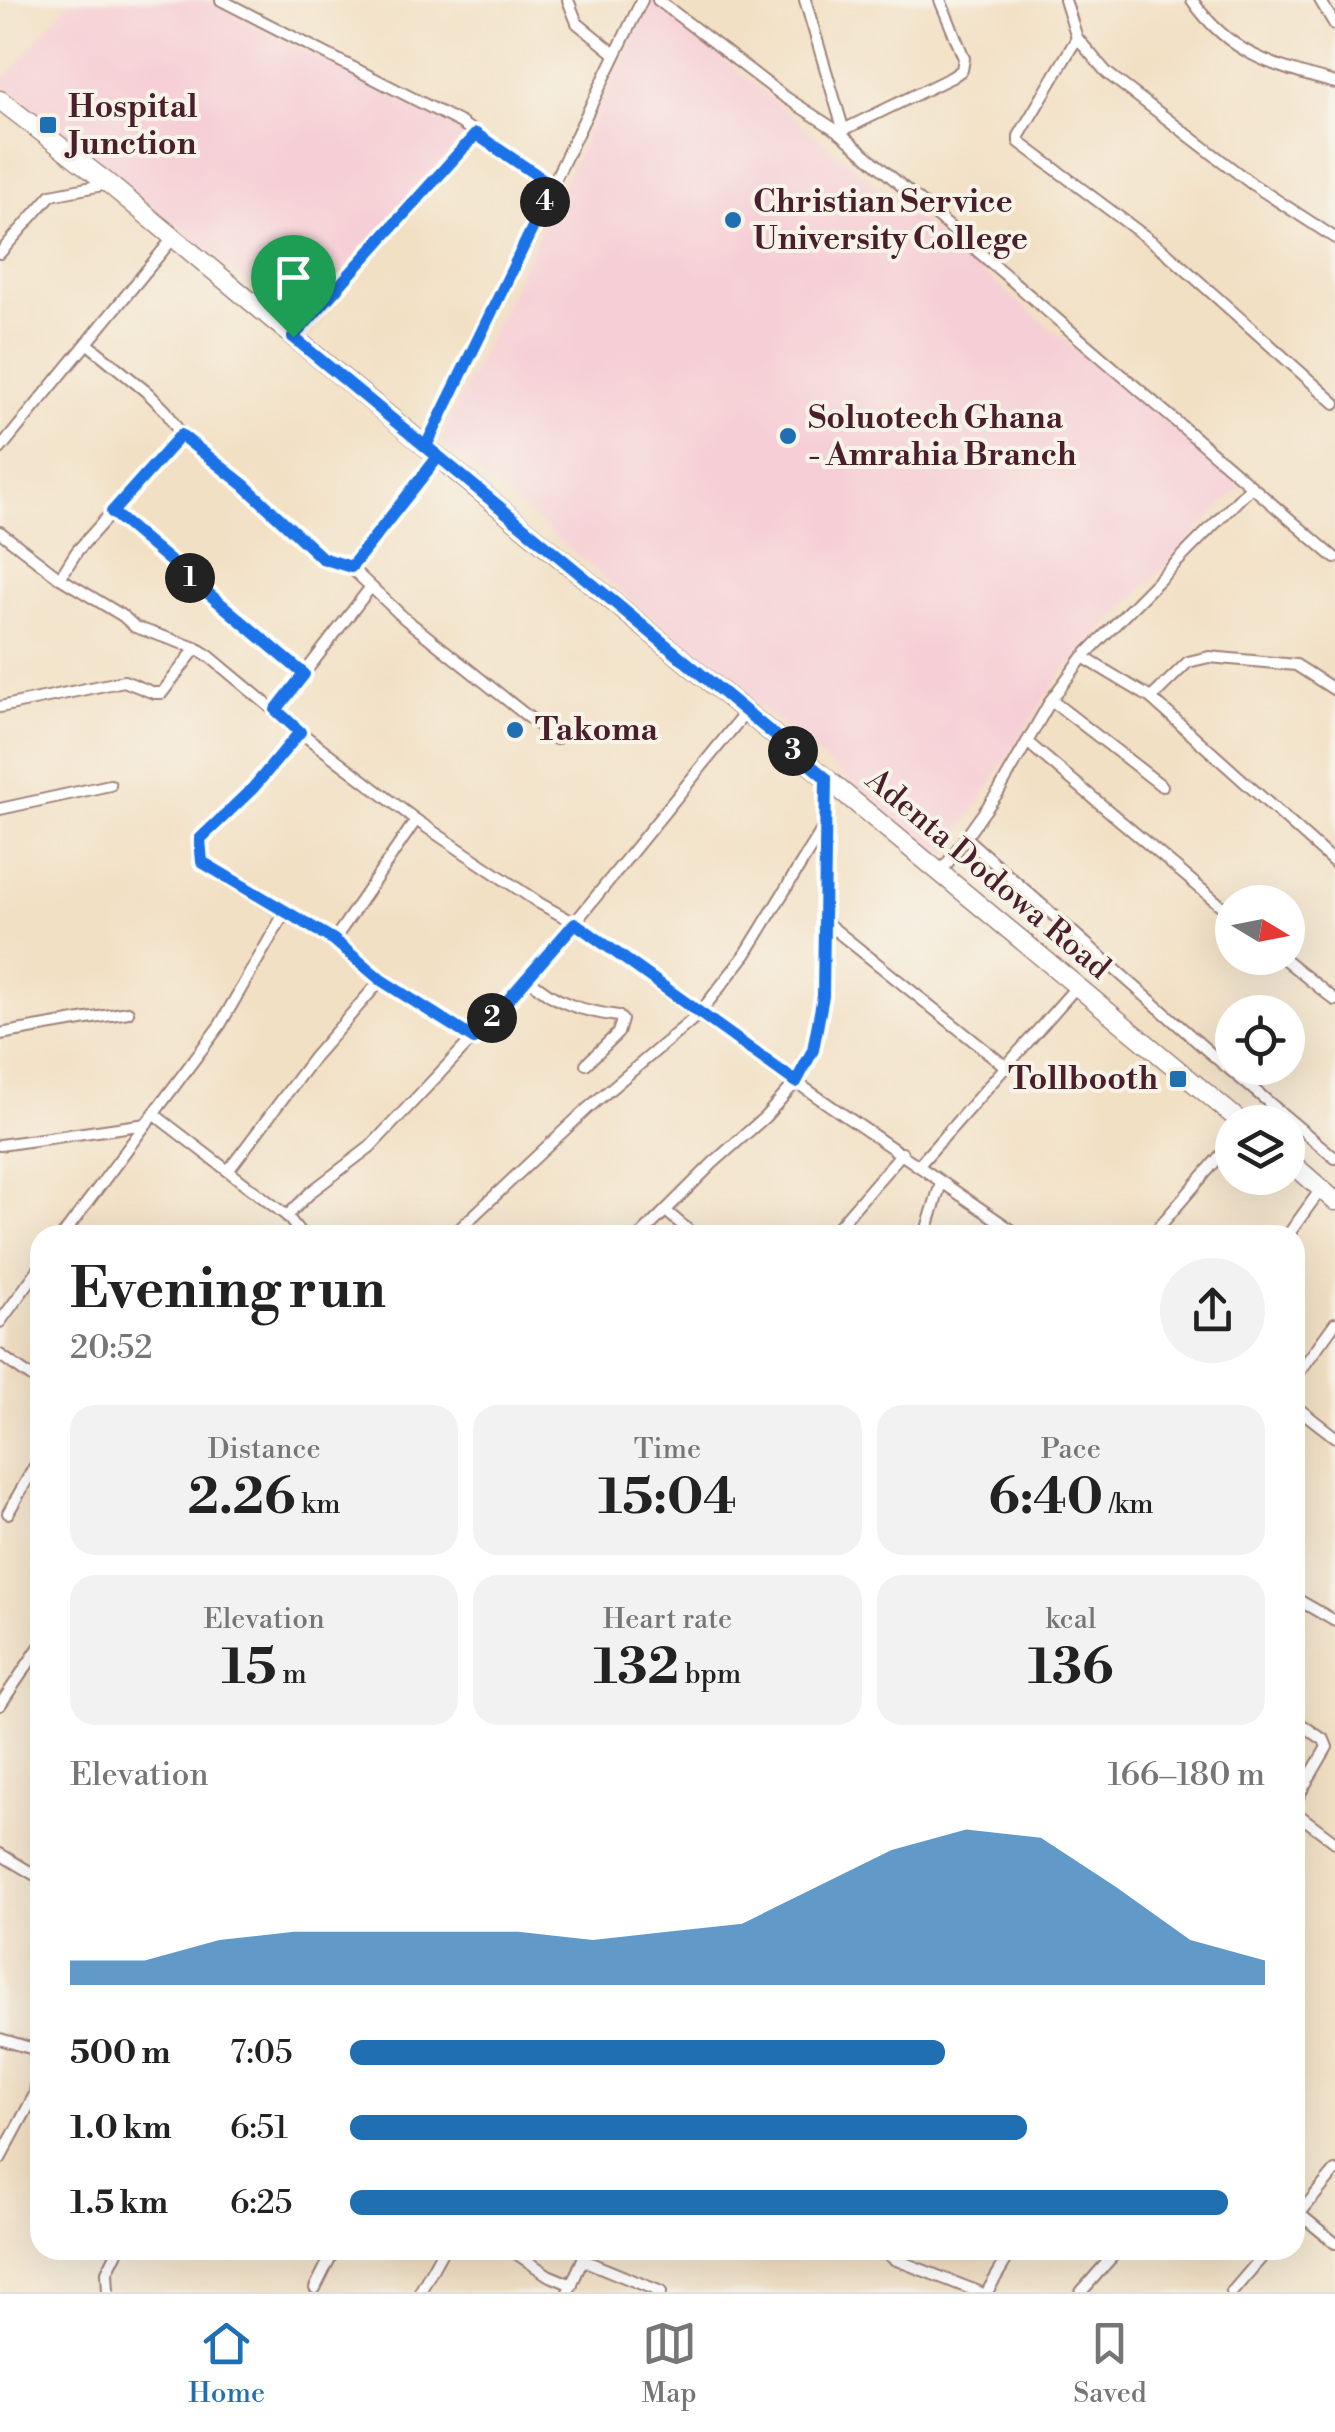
<!DOCTYPE html>
<meta charset="utf-8">
<style>
:root{--surface:#fff;--page:#f2f2f2;--text:#222;--muted:#767676;--line:#e0e0e0;--accent:#1f6fb2}
body{margin:0;font-family:"Libre Bodoni",serif;background:var(--page);color:var(--text);height:100vh;display:flex;flex-direction:column;font-size:38px;white-space:nowrap}
*{box-sizing:border-box;margin:0}
p{font-size:32px;color:var(--muted)}
.icon{flex:none;width:55px;height:55px;fill:none;stroke:currentColor;stroke-width:2;stroke-linecap:round;stroke-linejoin:round}
.map{position:relative;flex:1;overflow:hidden}
.sheet{position:absolute;left:30px;top:1225px;width:1275px;height:1035px;display:flex;flex-direction:column;background:var(--surface);border-radius:30px;box-shadow:0 10px 40px #0002}
.sheet>*{flex:none}
.needle{width:65px;rotate:100deg}
.tools{position:absolute;left:1215px;top:885px;display:grid;gap:20px}
.tools a{display:grid;place-items:center;width:90px;height:90px;border-radius:50%;background:var(--surface);box-shadow:0 10px 40px #0002;font-size:50px}
.pin{position:absolute;display:grid;place-items:center;width:85px;height:85px;color:#fff;margin:-102px -42px;border-radius:50% 50% 50% 0;rotate:-45deg;box-shadow:0 0 10px #0007}
.pin .icon{rotate:45deg}
.km{position:absolute;width:50px;height:50px;margin:-25px;border-radius:50%;background:#222;color:#fff;font-size:28px;line-height:50px;text-align:center}
.round{display:grid;place-items:center;flex:none;width:105px;height:105px;border-radius:52px;background:var(--page)}
.head{display:flex;align-items:center;justify-content:space-between;height:170px;padding:0 40px}
h1{font-size:55px;font-weight:700;line-height:75px}
.stats{display:grid;grid-template-columns:repeat(3,1fr);gap:15px;height:170px;padding:10px 40px}
.stats div{display:grid;align-content:center;border-radius:25px;background:var(--page);text-align:center}
.stats b{font-size:50px;font-weight:700}
.stats small{font-size:28px;font-weight:400}
.stats p{font-size:28px}
.chart{height:280px;padding:20px 40px}
.chart p{display:flex;justify-content:space-between}
.chart svg{width:100%;height:180px;margin-top:10px;fill:var(--accent);opacity:.7}
ul{padding:0 40px;list-style:none;font-size:32px}
li{display:grid;grid-template-columns:160px 120px 1fr;align-items:center;height:75px}
li i{height:25px;border-radius:12px;background:var(--accent)}
.dock{display:flex;justify-content:space-around;align-items:center;height:140px;border-top:2px solid var(--line);background:var(--surface);font-size:28px;color:var(--muted)}
.dock a{display:grid;justify-items:center;gap:5px}
.dock .selected{color:var(--accent)}
.map>svg:first-child{display:block}
.built{fill:#f6cfd6}
.lines{fill:none;stroke-linecap:round;stroke-linejoin:round}
.street-casing{stroke:#9e8078;stroke-width:14}
.primary-casing{stroke:#9e8078;stroke-width:21}
.street{stroke:#fff;stroke-width:10}
.primary{stroke:#fff;stroke-width:18}
.route-casing{stroke:#fff;stroke-width:20}
.route{stroke:#1a73e8;stroke-width:12}
.poi-dot{fill:#1f6fb2;stroke:#f7f3e8;stroke-width:4}
.labels{text-anchor:middle;dominant-baseline:central;stroke-width:8;stroke-linejoin:round;paint-order:stroke}
.poi-label{font-size:32px;font-weight:bold;fill:#4a1f2b;stroke:#f7f3e8;text-anchor:start}
.street-label{font-size:32px;fill:#4a1f2b;stroke:#f7f3e8}
</style>
<div class="map">
<svg width="1335" height="2292" viewBox="0 0 1335 2292">
<rect width="100%" height="100%" fill="#f7f3e8"/>
<filter id="ink" filterUnits="userSpaceOnUse"><feTurbulence type="fractalNoise" baseFrequency=".01" numOctaves="2"/><feDisplacementMap in="SourceGraphic" scale="20" xChannelSelector="R" yChannelSelector="G"/><feConvolveMatrix kernelMatrix="1 2 1 2 8 2 1 2 1" color-interpolation-filters="sRGB"/></filter>
<filter id="wash" filterUnits="userSpaceOnUse"><feTurbulence type="fractalNoise" baseFrequency=".0048" numOctaves="4" result="noise"/><feDisplacementMap in="SourceGraphic" scale="40" xChannelSelector="R" yChannelSelector="G"/><feGaussianBlur stdDeviation="2.25" result="paint"/><feColorMatrix in="noise" values="0 0 0 0 0 0 0 0 0 0 0 0 0 0 0 0 0 1.4 0 .05"/><feComposite in="paint" operator="in"/></filter>
<g filter="url(#wash)">
<rect width="100%" height="100%" fill="#f2e0c4"/>
<g class="built">
<polygon points="71,0 205,0 456,128 465,137 297,323 1,83"/>
<polygon points="651,0 1242,485 1060,675 943,859 439,441"/>
</g>
</g>
<g filter="url(#ink)">
<g class="lines">
<g class="street-casing">
<g id="street">
<polyline points="221,0 461,123 553,186"/>
<polyline points="568,0 577,23 614,53"/>
<polyline points="658,0 782,95 839,132 1335,558"/>
<polyline points="805,0 843,128"/>
<polyline points="1065,0 1077,38 1107,73 1252,184 1335,238"/>
<path d="M1192 0C1230 55 1274 66 1335 83"/>
<polyline points="1320,0 1335,25"/>
<polyline points="1077,38 1019,136 1019,142 1166,252 1335,403"/>
<polyline points="839,132 952,77 962,70 964,58 940,0"/>
<polyline points="0,253 51,195 108,184"/>
<polyline points="293,337 476,134"/>
<polyline points="88,344 148,393 166,411 181,435 244,485 319,556 348,565 404,618 556,739"/>
<polyline points="426,446 642,0"/>
<polyline points="0,449 174,237"/>
<polyline points="113,512 304,675"/>
<polyline points="0,532 60,578 123,616 135,627 196,648 209,656 300,732 416,820 539,903 575,923 698,1015 1019,1235"/>
<polyline points="351,567 438,457"/>
<polyline points="60,578 77,551 181,435"/>
<polyline points="1083,657 1151,698 1335,863"/>
<polyline points="1151,698 1188,662 1209,657 1296,665 1335,690"/>
<polyline points="1051,700 1162,786"/>
<polyline points="0,707 124,681 154,693 162,693 196,648"/>
<polyline points="276,710 370,588"/>
<polyline points="1027,742 1232,915"/>
<polyline points="0,809 110,785"/>
<polyline points="416,820 334,940 381,980 474,1039"/>
<polyline points="967,839 1209,1052 1335,1158"/>
<polyline points="941,872 999,791 1051,700 1083,657 1250,488"/>
<polyline points="284,914 334,940"/>
<polyline points="824,921 1005,1066"/>
<polyline points="1283,958 1335,1000"/>
<path d="M529 979C556 1004 583 1011 618 1016L622 1020 618 1033 586 1064"/>
<polyline points="0,1034 128,1012"/>
<polyline points="155,1115 287,1216"/>
<polyline points="0,1145 146,1124"/>
<polyline points="919,1165 1077,986"/>
<polyline points="228,1171 314,1057 381,980"/>
<polyline points="667,1212 694,1235"/>
<polyline points="63,1235 220,1025 284,914 202,862 200,839 253,788 300,732"/>
<polyline points="302,1235 287,1216 312,1191 370,1147 529,979 745,713"/>
<polyline points="453,1235 587,1109 698,1015 745,955 825,825"/>
<polyline points="641,1235 713,1163 765,1117 796,1082 813,1050 823,997 826,779"/>
<polyline points="831,1235 902,1153"/>
<polyline points="925,1235 941,1183"/>
<polyline points="1152,1235 1232,1142"/>
<polyline points="1288,1235 1321,1189"/>
<polyline points="0,1322 40,1267"/>
<polyline points="0,1355 40,1383"/>
<polyline points="1295,1378 1335,1323"/>
<polyline points="1295,1406 1335,1437"/>
<polyline points="8,1513 40,1457"/>
<polyline points="1295,1598 1335,1621"/>
<polyline points="0,1705 40,1646"/>
<polyline points="1295,1720 1324,1740 1327,1747 1295,1802"/>
<polyline points="1295,1812 1335,1842"/>
<polyline points="0,1854 40,1878"/>
<polyline points="0,2039 37,2050"/>
<polyline points="0,2159 35,2094 40,2046"/>
<polyline points="1296,2211 1335,2243"/>
<polyline points="1295,2219 1335,2171"/>
<polyline points="511,2250 548,2275 572,2285"/>
<polyline points="882,2250 894,2259 979,2292"/>
<polyline points="583,2260 661,2292"/>
<polyline points="315,2288 334,2250"/>
<polyline points="108,2292 107,2272 118,2250"/>
<polyline points="420,2292 443,2250"/>
<polyline points="568,2292 587,2250"/>
<polyline points="987,2292 1012,2250"/>
<polyline points="1081,2292 1118,2250"/>
<polyline points="1232,2292 1268,2250"/>
</g>
</g>
<g class="primary-casing">
<g id="primary">
<polyline points="0,100 109,184 1241,1122"/>
<polyline points="1288,1160 1335,1201"/>
</g>
</g>
<use href="#street" class="street"/>
<use href="#primary" class="primary"/>
</g>
</g>
<g class="lines" filter="url(#ink)">
<g class="route-casing">
<polyline id="route" points="293,337 438,457 351,567 322,558 244,485 181,435 112,512 304,674 276,710 300,732 253,788 200,839 202,862 334,940 381,980 474,1039 575,923 796,1082 813,1050 823,996 826,778 426,446 553,186 476,134 293,337"/>
</g>
<use href="#route" class="route"/>
</g>
<g class="poi-dot">
<rect x="38" y="115" width="20" height="20" rx="5"/>
<circle cx="733" cy="220" r="10"/>
<circle cx="788" cy="436" r="10"/>
<circle cx="515" cy="730" r="10"/>
<rect x="1168" y="1069" width="20" height="20" rx="5"/>
</g>
<g class="labels">
<g class="poi-label">
<text x="68" y="107">Hospital<tspan x="68" dy="37">Junction</tspan></text>
<text x="753" y="202">Christian Service<tspan x="753" dy="37">University College</tspan></text>
<text x="808" y="418">Soluotech Ghana<tspan x="808" dy="37">- Amrahia Branch</tspan></text>
<text x="535" y="730">Takoma</text>
<text x="1158" y="1079" text-anchor="end">Tollbooth</text>
</g>
<g class="street-label">
<text transform="translate(988 874) rotate(40)">Adenta Dodowa Road</text>
</g>
</g>
</svg>
<div class="tools">
<a><svg class="needle" viewBox="-14 -14 28 28"><path d="M0-13l5 13h-10z" fill="#e53935"/><path d="M0 13l5-13h-10z" fill="#767676"/></svg></a>
<a><svg class="icon" aria-label="locate" viewBox="0 0 24 24"><circle cx="12" cy="12" r="6"/><path d="M12 2v4M12 18v4M2 12h4M18 12h4"/></svg></a>
<a><svg class="icon" aria-label="layers" viewBox="0 0 24 24"><path d="M12 4l9 5-9 5-9-5zM3 14l9 5 9-5"/></svg></a>
</div>
<div class="pin" style="left:293px;top:337px;background:#1e9e55"><svg class="icon" aria-label="arrive" viewBox="0 0 24 24"><path d="M6 21V4h12l-3 4 3 4H6"/></svg></div>
<b class="km" style="left:190px;top:578px">1</b>
<b class="km" style="left:492px;top:1018px">2</b>
<b class="km" style="left:793px;top:751px">3</b>
<b class="km" style="left:545px;top:202px">4</b>
<section class="sheet">
<div class="head"><div><h1>Evening run</h1><p>20:52</p></div><a class="round"><svg class="icon" aria-label="share" viewBox="0 0 24 24"><path d="M12 15V3M7 8l5-5 5 5M5 13v7h14v-7"/></svg></a></div>
<div class="stats">
<div><p>Distance</p><b>2.26<small> km</small></b></div>
<div><p>Time</p><b>15:04</b></div>
<div><p>Pace</p><b>6:40<small> /km</small></b></div>
</div>
<div class="stats">
<div><p>Elevation</p><b>15<small> m</small></b></div>
<div><p>Heart rate</p><b>132<small> bpm</small></b></div>
<div><p>kcal</p><b>136</b></div>
</div>
<div class="chart"><p><span>Elevation</span>166–180 m</p>
<svg viewBox="0 0 160 44" preserveAspectRatio="none"><path d="M0 44V38L10 38L20 33L30 31L40 31L50 31L60 31L70 33L80 31L90 29L100 20L110 11L120 6L130 8L140 20L150 33L160 38V44z"/></svg>
</div>
<ul>
<li><b>500 m</b>7:05<i style="width:65%"></i></li>
<li><b>1.0 km</b>6:51<i style="width:74%"></i></li>
<li><b>1.5 km</b>6:25<i style="width:96%"></i></li>
</ul>
</section>
</div>
<nav class="dock">
<a class="selected"><svg class="icon" aria-label="home" viewBox="0 0 24 24"><path d="M3 11l9-7 9 7M6 9v11h12V9"/></svg>Home</a>
<a><svg class="icon" aria-label="map" viewBox="0 0 24 24"><path d="M3 6l6-2 6 2 6-2v14l-6 2-6-2-6 2zM9 4v14M15 6v14"/></svg>Map</a>
<a><svg class="icon" aria-label="saved" viewBox="0 0 24 24"><path d="M7 4h10v16l-5-4-5 4z"/></svg>Saved</a>
</nav>
